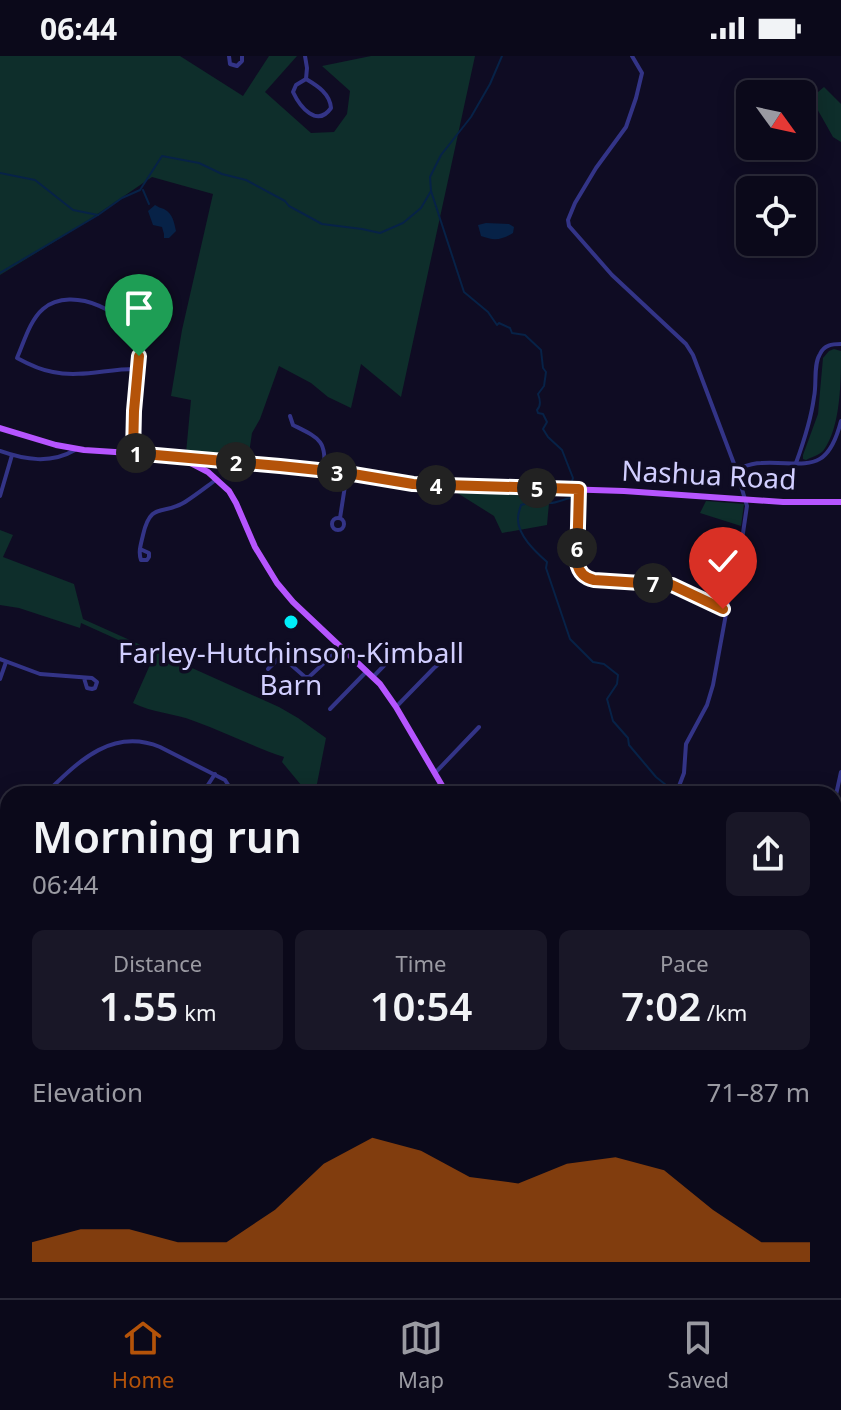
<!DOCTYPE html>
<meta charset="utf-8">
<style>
:root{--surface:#0b091a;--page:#191727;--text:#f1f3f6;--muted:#9a9aa2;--line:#2b2a39;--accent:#b45309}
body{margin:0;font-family:"Noto Sans",sans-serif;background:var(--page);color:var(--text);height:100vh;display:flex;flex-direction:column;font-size:30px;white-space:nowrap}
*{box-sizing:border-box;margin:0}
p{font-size:26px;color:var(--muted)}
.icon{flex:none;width:44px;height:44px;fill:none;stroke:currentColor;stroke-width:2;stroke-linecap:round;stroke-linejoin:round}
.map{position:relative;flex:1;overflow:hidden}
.drawer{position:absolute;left:0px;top:730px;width:842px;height:512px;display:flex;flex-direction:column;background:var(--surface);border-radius:24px 24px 0 0;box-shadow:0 4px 20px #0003,0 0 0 2px var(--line)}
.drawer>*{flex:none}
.needle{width:52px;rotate:123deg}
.buttons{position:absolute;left:736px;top:24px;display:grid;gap:16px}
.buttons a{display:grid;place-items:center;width:80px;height:80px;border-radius:12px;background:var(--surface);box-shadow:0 4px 20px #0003,0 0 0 2px var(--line);font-size:40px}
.pin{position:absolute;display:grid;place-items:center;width:68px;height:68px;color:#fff;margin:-82px -34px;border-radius:50% 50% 50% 0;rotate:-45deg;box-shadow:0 0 8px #0007}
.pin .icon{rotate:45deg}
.km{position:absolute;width:40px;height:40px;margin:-20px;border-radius:50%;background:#222;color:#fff;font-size:22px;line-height:40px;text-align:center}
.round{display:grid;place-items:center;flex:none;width:84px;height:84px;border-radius:12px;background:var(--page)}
.headline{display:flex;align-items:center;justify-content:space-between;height:136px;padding:0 32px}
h1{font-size:44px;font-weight:600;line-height:60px}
.figures{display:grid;grid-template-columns:repeat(3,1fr);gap:12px;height:136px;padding:8px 32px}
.figures div{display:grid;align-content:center;border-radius:12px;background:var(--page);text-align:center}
.figures b{font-size:40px;font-weight:600}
.figures small{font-size:22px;font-weight:400}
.figures p{font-size:22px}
.chart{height:224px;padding:16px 32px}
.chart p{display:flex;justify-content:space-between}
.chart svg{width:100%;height:144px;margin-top:8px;fill:var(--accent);opacity:.7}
.status{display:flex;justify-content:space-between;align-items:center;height:56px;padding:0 40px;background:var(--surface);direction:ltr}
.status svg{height:22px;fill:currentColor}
.dock{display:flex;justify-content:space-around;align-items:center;height:112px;border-top:2px solid var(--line);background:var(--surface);font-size:22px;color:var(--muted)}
.dock a{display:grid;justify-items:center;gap:4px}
.dock .on{color:var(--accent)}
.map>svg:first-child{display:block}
.green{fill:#0e2e2b}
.water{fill:#072247}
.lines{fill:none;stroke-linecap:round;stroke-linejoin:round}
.stream{stroke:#072247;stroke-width:2}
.minor{stroke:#333487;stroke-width:4}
.major{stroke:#b655ff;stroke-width:6}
.highway{stroke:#ff49aa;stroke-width:7}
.route-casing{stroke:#fff;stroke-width:16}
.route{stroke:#b45309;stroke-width:10}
.poi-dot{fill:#00eef9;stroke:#0f0c23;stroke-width:3}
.labels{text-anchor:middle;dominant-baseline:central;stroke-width:7;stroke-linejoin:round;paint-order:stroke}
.street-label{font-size:28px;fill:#d1ceff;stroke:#0f0c23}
.poi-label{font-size:28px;fill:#d1ceff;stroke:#0f0c23}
</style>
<div class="status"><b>06:44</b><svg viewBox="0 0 49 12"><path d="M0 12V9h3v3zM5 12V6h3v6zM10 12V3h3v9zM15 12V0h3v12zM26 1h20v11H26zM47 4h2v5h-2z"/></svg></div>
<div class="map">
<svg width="841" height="1242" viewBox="0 0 841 1242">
<rect width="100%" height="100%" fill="#0f0c23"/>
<g class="green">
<polygon points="0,0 180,0 243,40 269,0 297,0 265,36 311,77 334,76 347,58 350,35 322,10 371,0 475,0 401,341 361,308 351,352 328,341 311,327 279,310 260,363 252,377 248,404 186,397 191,344 171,340 182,274 213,138 152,121 80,170 0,219"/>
<polygon points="824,31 841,48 841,86 833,81 811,42"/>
<path d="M834 293 841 295C841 324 841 372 823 395 818 400 811 401 806 404L803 403V399L818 358 823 302 829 295Z"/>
<polygon points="451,433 550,436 547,469 502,477 494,460"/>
<polygon points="706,445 744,448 741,470 700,457"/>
<path d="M0 474 13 479 3 501 74 528 83 563 279 651 298 662 326 682 315 738H303L306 735 282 706 284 701C253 691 225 676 194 665 174 657 153 657 133 647L154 600 81 567 80 572 19 552 0 549Z"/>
<polygon points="0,868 8,871 8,1182 0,1183"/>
<polygon points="834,1206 841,1207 841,1242 555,1242 555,1234 834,1234"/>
</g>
<g class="water">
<path d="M155 149C158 151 161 152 164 153 173 158 174 166 176 175L169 182H164V178L162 171 153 169 148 155Z"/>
<path d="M486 167 509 168 514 171 513 177C501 184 494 185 481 180L478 169Z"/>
<polygon points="0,1122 8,1126 8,1166 5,1166 0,1162"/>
<polygon points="472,1234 555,1234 555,1242 470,1242"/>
</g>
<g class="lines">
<g class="stream">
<path d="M502 0 490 28 471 61 441 99 430 121 431 135 464 236 488 256 497 269 499 267 510 272 512 277 525 279 541 294 543 312 546 316 544 330 538 338C540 343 541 350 537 354L538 357 543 358 547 366 543 373 548 381 562 394 573 422 571 429"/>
<polyline points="0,117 35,124 73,154 98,159"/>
<polyline points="143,134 149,148"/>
<polyline points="0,217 98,159 122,142 140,134 162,100 199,107 222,118 246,124 285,145 289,150 322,168 362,173 380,177 403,167 421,152 431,135"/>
<path d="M571 438V442C563 443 558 447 550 447 536 447 537 444 521 449 520 453 518 457 518 462 517 479 536 496 547 506L546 512 570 583 593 606 604 608 618 619 617 628 607 643 613 665 628 682 629 689 656 721 671 733"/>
<polyline points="0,1186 7,1185 8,1183"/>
</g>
<g class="minor">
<polyline points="229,0 230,8 237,10 242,5 242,0"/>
<polyline points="305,0 307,12 306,23"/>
<polyline points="632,0 642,17 636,42 626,71 596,112 575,147 568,164 569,170 612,219 686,288 693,299 736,413 747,450 743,477 728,547 713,629 707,649 686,688 684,717 676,738"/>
<path d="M306 23C318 30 330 38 331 52 317 72 300 51 293 36L296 29Z"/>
<path d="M290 360 293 369C319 382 327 384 324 415"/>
<path d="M0 395C25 404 51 408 75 394"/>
<path d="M133 397C133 378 133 360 135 341 136 325 142 307 139 291 132 257 72 228 43 253 30 264 24 286 17 302 28 308 40 314 53 316 81 322 110 312 138 313"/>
<path d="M796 407C804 385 811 364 814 341 817 328 813 309 820 298 824 289 832 288 841 288"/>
<path d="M736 413C745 410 753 407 761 407 806 405 827 420 841 365"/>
<path d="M579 433 577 507C579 517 585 522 594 524L660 527 672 529 726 553"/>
<polyline points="0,440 12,399"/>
<polyline points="340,462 347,417"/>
<circle cx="338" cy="468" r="6"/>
<path d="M140 493 149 497V501L147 504H141C138 496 141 488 143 479 151 444 164 460 185 446 196 439 206 431 217 423"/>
<polyline points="0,603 40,618 92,622 97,626 95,632 92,633 87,632 84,622"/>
<polyline points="268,613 281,600 305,621 309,621 341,591"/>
<polyline points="373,621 401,592"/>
<polyline points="0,623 6,606"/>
<polyline points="396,651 434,612 454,596"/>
<polyline points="330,653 367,615"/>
<polyline points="435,717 479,671"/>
<path d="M45 738C77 707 111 671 160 691L225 724 234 738"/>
<polyline points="202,738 215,718"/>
<polyline points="299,738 302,735"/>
<polyline points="834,748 841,716"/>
<polyline points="834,782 841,784"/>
<polyline points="0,859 8,848"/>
<polyline points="0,868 8,871"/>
<polyline points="296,1234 297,1242"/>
<polyline points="335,1234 351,1242"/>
<polyline points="440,1234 445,1242"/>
<polyline points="97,1242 107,1234"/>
<polyline points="236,1242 240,1234"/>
<polyline points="276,1242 280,1234"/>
<polyline points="394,1242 398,1234"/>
</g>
<g class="major">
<polyline points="0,372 56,389 84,394 161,399 280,410 347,417 413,428 624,435 783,446 841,446"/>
<polyline points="181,402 208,416 229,435 236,447 255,491 277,527 293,546 380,628 396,651 447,738"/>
<polyline points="834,925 841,928"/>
</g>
<g class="highway">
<polyline points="834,1161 841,1161"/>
<polyline points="834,1176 841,1177"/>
<polyline points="0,1209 8,1207"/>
<polyline points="0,1225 8,1223"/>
</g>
</g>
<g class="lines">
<g class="route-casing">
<path id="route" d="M139 300 134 355 133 397 280 410 347 417 413 428 579 433 577 507C579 517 585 522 594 524L672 529 723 553"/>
</g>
<use href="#route" class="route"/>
</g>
<circle class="poi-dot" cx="291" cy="566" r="8"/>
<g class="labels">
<g class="street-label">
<text transform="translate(709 418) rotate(3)">Nashua Road</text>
</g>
<g class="poi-label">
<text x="291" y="596">Farley-Hutchinson-Kimball<tspan x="291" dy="32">Barn</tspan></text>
</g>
</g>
</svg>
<div class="buttons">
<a><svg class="needle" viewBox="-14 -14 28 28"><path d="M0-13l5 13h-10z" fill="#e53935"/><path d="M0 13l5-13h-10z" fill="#9a9aa2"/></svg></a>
<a><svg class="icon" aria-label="locate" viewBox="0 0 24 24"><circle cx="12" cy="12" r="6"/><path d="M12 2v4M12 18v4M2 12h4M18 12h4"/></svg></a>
</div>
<div class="pin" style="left:139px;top:300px;background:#1e9e55"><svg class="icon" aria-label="arrive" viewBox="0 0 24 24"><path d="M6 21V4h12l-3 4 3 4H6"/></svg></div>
<div class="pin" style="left:723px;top:553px;background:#d93025"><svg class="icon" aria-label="check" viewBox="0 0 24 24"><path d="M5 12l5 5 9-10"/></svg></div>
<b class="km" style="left:136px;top:397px">1</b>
<b class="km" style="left:236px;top:406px">2</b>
<b class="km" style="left:337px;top:416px">3</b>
<b class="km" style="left:436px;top:429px">4</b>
<b class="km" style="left:537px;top:432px">5</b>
<b class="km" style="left:577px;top:492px">6</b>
<b class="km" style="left:653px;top:527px">7</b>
<section class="drawer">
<div class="headline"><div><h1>Morning run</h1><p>06:44</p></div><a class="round"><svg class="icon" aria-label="share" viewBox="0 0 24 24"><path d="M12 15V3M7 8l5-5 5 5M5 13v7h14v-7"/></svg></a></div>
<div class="figures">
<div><p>Distance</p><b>1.55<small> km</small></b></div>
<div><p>Time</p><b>10:54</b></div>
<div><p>Pace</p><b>7:02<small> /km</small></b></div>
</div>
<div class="chart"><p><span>Elevation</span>71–87 m</p>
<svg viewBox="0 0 160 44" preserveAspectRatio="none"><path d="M0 44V38L10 34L20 34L30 38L40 38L50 28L60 14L70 6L80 10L90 18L100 20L110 14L120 12L130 16L140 28L150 38L160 38V44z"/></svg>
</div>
</section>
</div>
<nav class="dock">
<a class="on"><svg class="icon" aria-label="home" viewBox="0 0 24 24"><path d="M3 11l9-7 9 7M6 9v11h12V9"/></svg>Home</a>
<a><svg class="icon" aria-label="map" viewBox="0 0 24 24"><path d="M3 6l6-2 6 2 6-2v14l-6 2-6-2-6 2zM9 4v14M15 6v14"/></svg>Map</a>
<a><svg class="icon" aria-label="saved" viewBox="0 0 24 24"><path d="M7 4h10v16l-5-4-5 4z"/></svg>Saved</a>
</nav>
